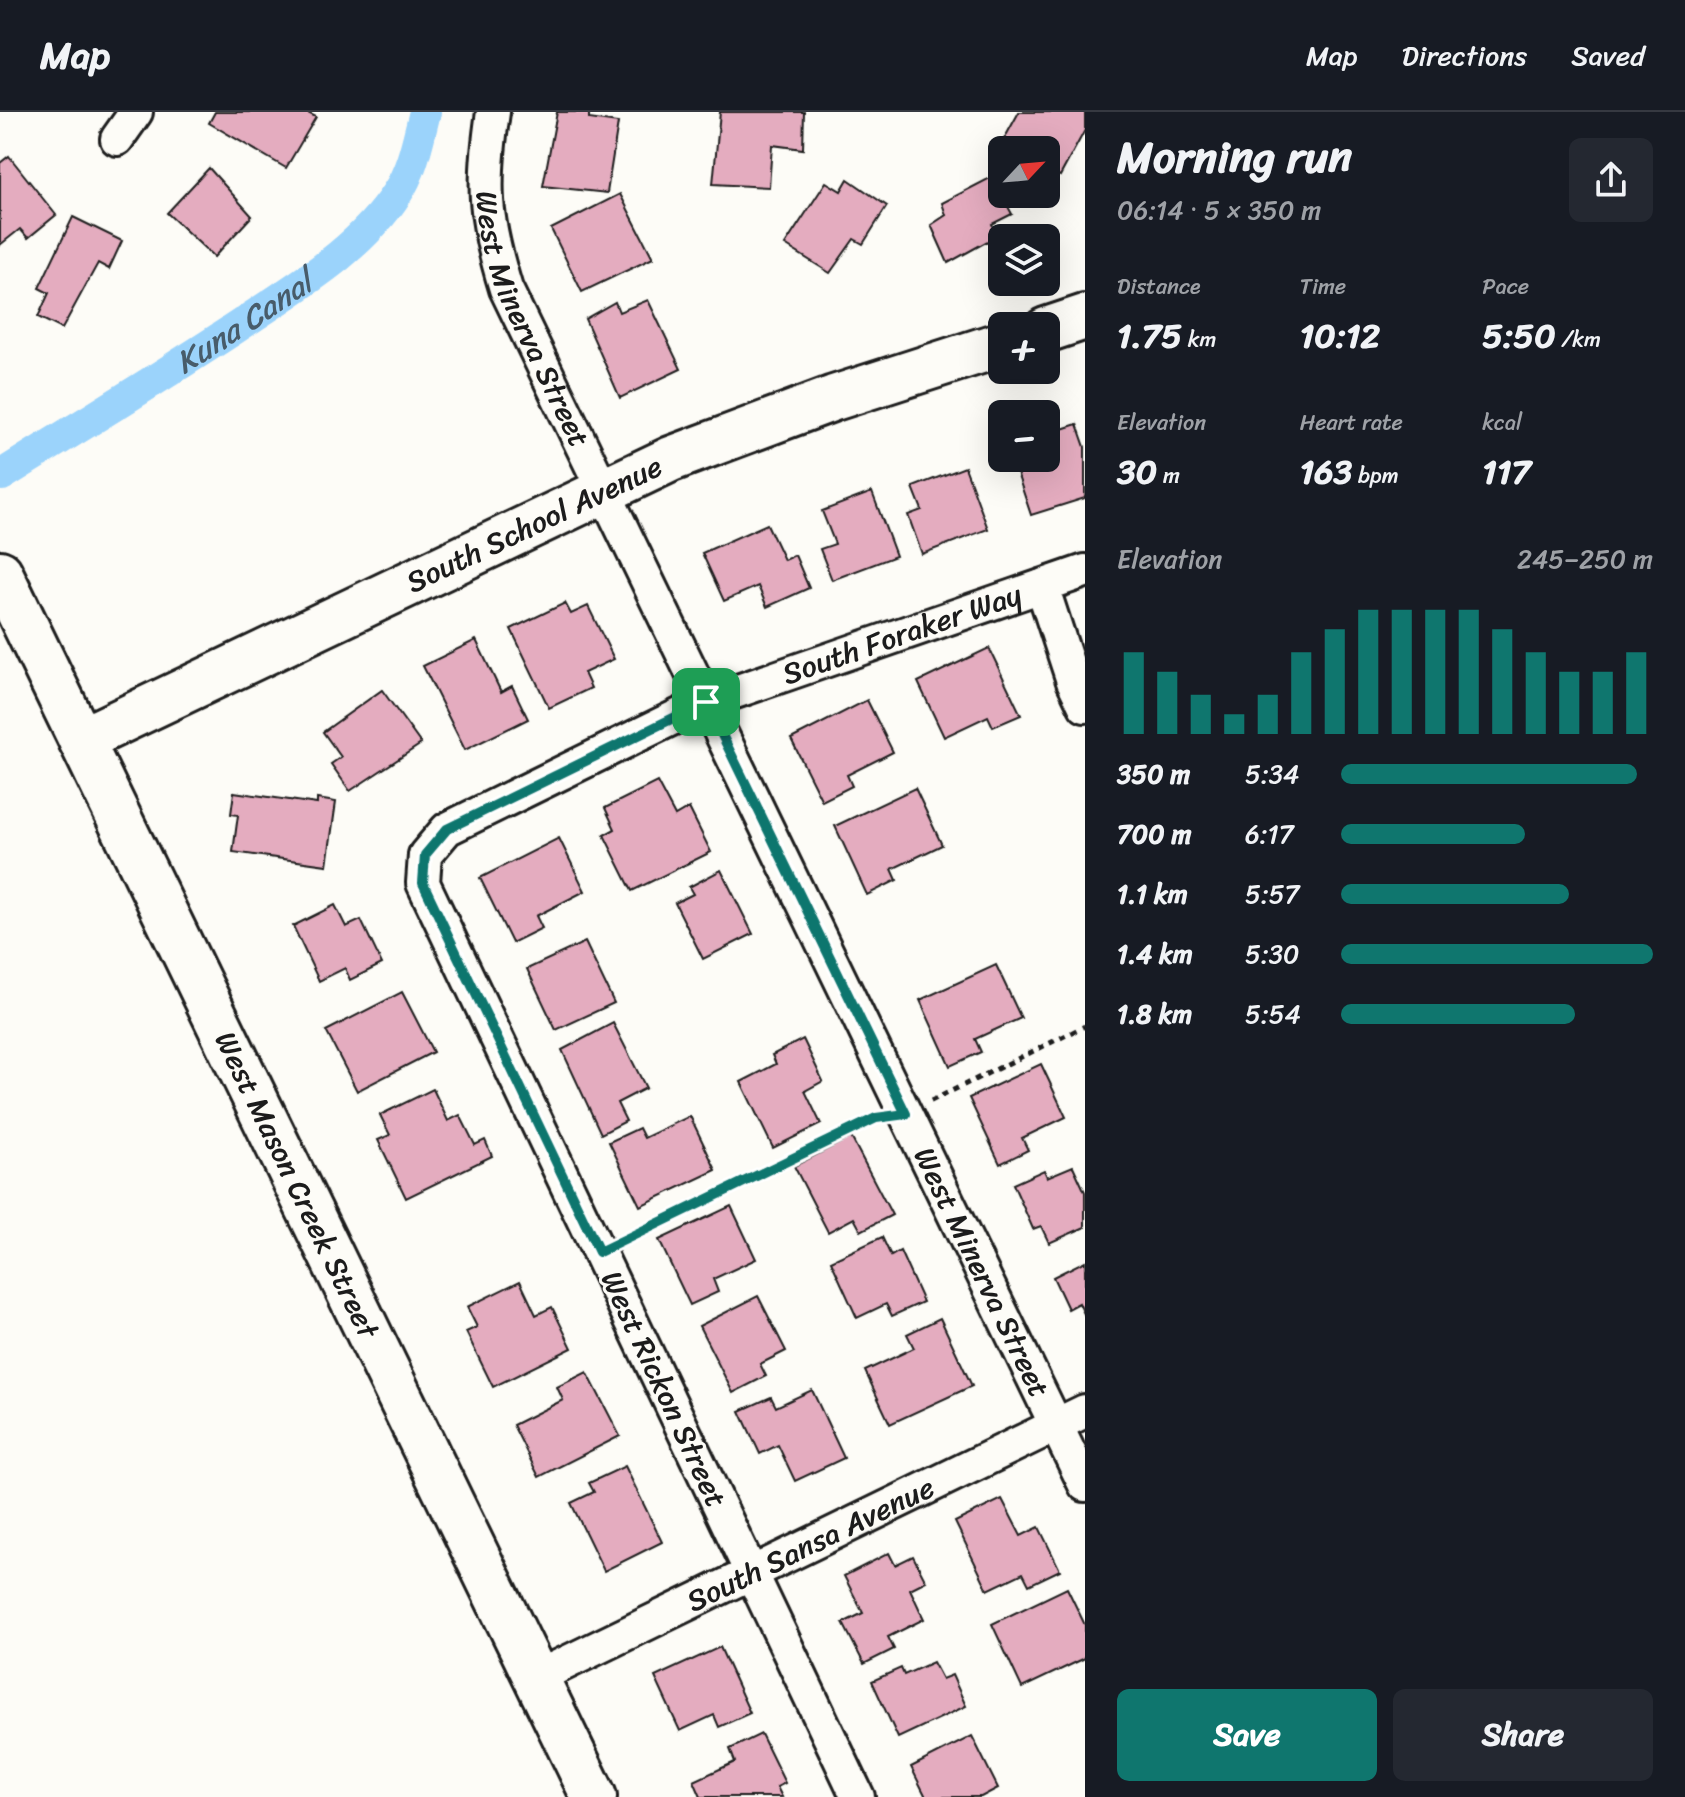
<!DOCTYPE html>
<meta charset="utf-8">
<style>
:root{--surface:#171b24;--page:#242831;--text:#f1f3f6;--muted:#9ea1a6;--line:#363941;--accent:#0f766e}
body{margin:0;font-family:Sriracha,sans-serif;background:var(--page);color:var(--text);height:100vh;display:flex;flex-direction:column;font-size:30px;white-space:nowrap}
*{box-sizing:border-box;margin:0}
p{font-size:26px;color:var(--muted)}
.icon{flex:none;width:44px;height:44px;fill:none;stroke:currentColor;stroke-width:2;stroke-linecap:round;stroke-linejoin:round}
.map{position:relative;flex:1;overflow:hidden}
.sheet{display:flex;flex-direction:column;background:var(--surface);width:600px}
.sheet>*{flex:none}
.needle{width:52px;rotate:64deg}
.controls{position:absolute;left:988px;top:24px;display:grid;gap:16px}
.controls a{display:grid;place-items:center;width:72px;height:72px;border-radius:12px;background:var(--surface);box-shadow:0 8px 32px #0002;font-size:40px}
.pin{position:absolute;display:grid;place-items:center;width:68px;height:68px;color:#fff;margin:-34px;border-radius:16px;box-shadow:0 4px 12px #0006}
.round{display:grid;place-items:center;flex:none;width:84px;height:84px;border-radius:12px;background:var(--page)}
.overview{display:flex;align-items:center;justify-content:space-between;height:136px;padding:0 32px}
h1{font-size:44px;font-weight:700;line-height:60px}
.metrics{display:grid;grid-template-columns:repeat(3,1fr);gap:12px;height:136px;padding:8px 32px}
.metrics div{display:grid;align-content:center}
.metrics b{font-size:34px;font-weight:700}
.metrics small{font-size:22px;font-weight:400}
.metrics p{font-size:22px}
.chart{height:224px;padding:16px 32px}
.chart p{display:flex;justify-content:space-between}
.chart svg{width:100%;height:144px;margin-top:8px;stroke:var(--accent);stroke-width:6}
.button{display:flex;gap:16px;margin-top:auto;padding:16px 32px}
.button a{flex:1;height:92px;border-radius:12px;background:var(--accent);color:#fff;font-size:32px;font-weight:700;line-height:92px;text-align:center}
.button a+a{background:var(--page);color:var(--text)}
ul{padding:0 32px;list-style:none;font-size:26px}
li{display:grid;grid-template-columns:128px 96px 1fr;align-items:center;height:60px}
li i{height:20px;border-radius:10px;background:var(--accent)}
header{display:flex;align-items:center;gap:48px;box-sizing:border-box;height:112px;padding:0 40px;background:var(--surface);border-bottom:2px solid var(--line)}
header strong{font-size:38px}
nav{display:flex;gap:44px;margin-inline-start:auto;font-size:28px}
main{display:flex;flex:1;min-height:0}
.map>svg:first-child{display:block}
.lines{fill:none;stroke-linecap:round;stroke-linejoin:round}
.canal{stroke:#9bd3fb;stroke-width:32}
.building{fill:#e4acbf;stroke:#1c1c1c;stroke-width:2}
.street-casing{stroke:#1c1c1c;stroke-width:38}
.secondary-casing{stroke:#1c1c1c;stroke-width:50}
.path{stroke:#1c1c1c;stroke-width:5;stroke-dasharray:6 6;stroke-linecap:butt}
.street{stroke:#fdfcf7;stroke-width:32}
.secondary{stroke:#fdfcf7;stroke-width:44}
.route-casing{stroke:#fff;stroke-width:16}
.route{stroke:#0f766e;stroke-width:10}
.labels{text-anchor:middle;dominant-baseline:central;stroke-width:6;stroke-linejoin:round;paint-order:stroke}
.street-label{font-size:30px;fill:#1c1c1c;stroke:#fdfcf7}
.water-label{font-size:32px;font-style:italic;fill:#485c6a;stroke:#fdfcf7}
</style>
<header>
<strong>Map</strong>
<nav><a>Map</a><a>Directions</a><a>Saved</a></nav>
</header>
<main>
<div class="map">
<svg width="1085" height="1685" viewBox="0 0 1085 1685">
<rect width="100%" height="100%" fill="#fdfcf7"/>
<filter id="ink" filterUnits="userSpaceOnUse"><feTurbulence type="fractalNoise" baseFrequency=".0125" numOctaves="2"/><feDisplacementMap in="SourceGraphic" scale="16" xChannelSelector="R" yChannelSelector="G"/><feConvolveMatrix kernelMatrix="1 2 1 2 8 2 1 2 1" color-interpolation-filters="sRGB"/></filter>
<g filter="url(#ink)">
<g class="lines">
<path class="canal" id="s1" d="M2 363C86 310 172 259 255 203 306 169 363 134 397 81 413 57 418 27 425 0"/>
</g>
<g class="building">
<polygon points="215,0 306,0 316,5 286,56 209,11"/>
<polygon points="557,0 589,0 589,7 618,11 607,81 543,74"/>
<polygon points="720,0 804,0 803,37 772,33 769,75 713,72"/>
<polygon points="1019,0 1085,0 1085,18 1060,64 1046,56 1046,38 1014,38 1002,31"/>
<polygon points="9,44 56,103 28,126 20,117 0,133 0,51"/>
<polygon points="209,56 252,104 214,145 167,101"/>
<polygon points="992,65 1012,102 992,112 997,124 948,151 931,113 946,103 942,91"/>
<polygon points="848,67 887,94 863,132 854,127 830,161 785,133 826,70 841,79"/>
<polygon points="620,82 653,146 582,180 551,117"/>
<polygon points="73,105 122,129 109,157 98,151 62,217 38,205 49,181 39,176"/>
<polygon points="648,188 681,257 620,286 585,207 615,190 619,200"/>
<polygon points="1077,312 1085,335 1085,386 1031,403 1012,346 1046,346 1046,322"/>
<polygon points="965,355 988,417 922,442 908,403 922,398 913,375"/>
<polygon points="872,380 896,444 832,468 820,437 835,432 822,399"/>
<polygon points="767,412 784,448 795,443 809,476 767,495 758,474 724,489 702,441"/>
<polygon points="565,491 571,502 588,494 614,547 584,561 591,576 549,596 511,517"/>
<polygon points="476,528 501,580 512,574 528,607 465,638 423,554"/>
<polygon points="989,536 1021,603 993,615 988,604 944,625 918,570"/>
<polygon points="382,578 421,632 350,679 331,652 341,645 323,620"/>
<polygon points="867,588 893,640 847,663 852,674 822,689 791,627"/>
<polygon points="657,670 675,704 689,696 711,740 632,779 604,723 615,717 605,696"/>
<polygon points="915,676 942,733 892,757 897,768 867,783 835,714"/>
<polygon points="234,680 317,692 317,687 336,690 327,753 233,740 238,703 231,702"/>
<polygon points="559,726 585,779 536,804 542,816 512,831 480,766"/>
<polygon points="721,758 753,822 703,847 675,791 693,782 689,775"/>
<polygon points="335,793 346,815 361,808 382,852 350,868 345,856 319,869 293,814"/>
<polygon points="585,830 614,891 556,918 527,857"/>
<polygon points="996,853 1021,906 975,927 981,940 950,954 920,888"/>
<polygon points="402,880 433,940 357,979 326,919"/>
<polygon points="613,911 646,976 617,991 626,1009 601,1022 562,938"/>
<polygon points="803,927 823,969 805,979 821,1012 773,1036 741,970 776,952 772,943"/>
<polygon points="1041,952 1066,1005 1022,1026 1028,1038 1000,1052 969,986"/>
<polygon points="433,977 448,1009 460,1003 475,1033 485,1028 492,1044 406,1086 378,1028 390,1023 380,1003"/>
<polygon points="690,1004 716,1058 640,1094 609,1030 639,1016 644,1026"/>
<polygon points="851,1025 892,1103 861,1119 854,1106 828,1120 794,1054"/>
<polygon points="1073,1054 1085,1080 1085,1115 1049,1131 1041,1114 1033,1117 1013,1072 1044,1058 1047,1065"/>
<polygon points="731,1094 756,1147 713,1167 718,1180 690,1193 659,1128"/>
<polygon points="882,1125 891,1144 900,1139 923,1190 892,1204 886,1192 857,1206 831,1149"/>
<polygon points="1085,1149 1085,1204 1079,1191 1068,1197 1053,1165"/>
<polygon points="520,1169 536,1203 552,1195 572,1236 493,1275 466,1220 477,1215 467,1195"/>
<polygon points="758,1184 786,1239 760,1252 766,1264 733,1281 699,1214"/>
<polygon points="940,1206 972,1274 890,1312 865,1259 914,1236 907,1222"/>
<polygon points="587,1260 620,1324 539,1365 513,1313 563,1288 557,1275"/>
<polygon points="812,1278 844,1346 795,1369 778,1333 760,1342 740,1299 771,1285 776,1295"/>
<polygon points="625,1354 662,1430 604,1459 571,1391 594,1380 589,1371"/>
<polygon points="1002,1387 1021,1424 1039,1415 1060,1458 1029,1473 1023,1461 988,1478 955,1410"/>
<polygon points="889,1441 895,1453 913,1444 926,1469 910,1477 924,1507 888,1525 894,1537 864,1552 843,1511 863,1501 844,1464"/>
<polygon points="1067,1476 1085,1513 1085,1546 1022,1576 992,1512"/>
<polygon points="720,1535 750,1601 719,1615 714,1603 680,1619 655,1565"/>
<polygon points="933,1550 942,1567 952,1563 966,1594 898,1626 872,1569 901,1556 904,1563"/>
<polygon points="761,1622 785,1671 777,1675 782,1685 701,1685 694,1669 735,1650 730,1637"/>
<polygon points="972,1624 998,1676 981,1685 926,1685 911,1655"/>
</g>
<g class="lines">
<g class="street-casing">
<g id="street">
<path id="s2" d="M493 0C482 75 484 105 506 177L1085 1373"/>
<polyline points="117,27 136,0"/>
<polyline points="1042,474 1073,569 1085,594"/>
<path id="s3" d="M537 1565 1085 1299"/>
<path id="s4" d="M858 1685 423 771 425 743 447 717 706 590 1085 459"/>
</g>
</g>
<g class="secondary-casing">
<g id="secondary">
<polyline points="1046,218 1085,205"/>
<path id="s5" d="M0 461 594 1685"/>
<path id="s6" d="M81 628 671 347 834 286 1002 232"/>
</g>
</g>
<g class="path">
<polyline points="931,989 1085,914"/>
<polyline points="623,1128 877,1006"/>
</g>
<use href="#street" class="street"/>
<use href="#secondary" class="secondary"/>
</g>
</g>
<g class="lines" filter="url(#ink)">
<g class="route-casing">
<polygon id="route" points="706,590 906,1002 876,1006 599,1140 423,771 425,743 447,717"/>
</g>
<use href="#route" class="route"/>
</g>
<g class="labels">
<g class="street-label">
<text stroke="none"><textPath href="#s2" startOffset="216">West Minerva Street</textPath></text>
<text stroke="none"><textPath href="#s6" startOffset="502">South School Avenue</textPath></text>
<text stroke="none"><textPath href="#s4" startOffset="1570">South Foraker Way</textPath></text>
<text stroke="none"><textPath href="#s5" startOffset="680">West Mason Creek Street</textPath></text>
<text stroke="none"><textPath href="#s2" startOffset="1272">West Minerva Street</textPath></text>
<text transform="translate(664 1277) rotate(65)">West Rickon Street</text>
<text stroke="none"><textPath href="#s3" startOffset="304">South Sansa Avenue</textPath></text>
</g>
<g class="water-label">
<text stroke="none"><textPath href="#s1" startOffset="286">Kuna Canal</textPath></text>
</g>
</g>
</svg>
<div class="controls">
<a><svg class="needle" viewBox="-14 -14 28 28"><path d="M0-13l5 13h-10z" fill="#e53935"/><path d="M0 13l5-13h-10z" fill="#9ea1a6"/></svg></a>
<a><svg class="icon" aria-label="layers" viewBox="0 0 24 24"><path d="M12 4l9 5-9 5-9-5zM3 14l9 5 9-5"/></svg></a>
<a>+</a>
<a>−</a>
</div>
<div class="pin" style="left:706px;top:590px;background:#1e9e55"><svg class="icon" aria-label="arrive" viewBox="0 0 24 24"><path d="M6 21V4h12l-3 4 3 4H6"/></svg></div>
</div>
<section class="sheet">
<div class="overview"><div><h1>Morning run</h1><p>06:14 · 5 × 350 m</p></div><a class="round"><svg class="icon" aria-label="share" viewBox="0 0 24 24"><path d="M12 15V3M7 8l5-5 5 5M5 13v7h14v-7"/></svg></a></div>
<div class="metrics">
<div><p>Distance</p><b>1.75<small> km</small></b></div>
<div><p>Time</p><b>10:12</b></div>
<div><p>Pace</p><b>5:50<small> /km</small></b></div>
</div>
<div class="metrics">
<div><p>Elevation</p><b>30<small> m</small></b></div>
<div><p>Heart rate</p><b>163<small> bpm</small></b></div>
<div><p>kcal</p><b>117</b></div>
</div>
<div class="chart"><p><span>Elevation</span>245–250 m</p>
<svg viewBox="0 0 160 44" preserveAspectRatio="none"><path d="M5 44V19M15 44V25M25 44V32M35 44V38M45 44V32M55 44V19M65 44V12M75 44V6M85 44V6M95 44V6M105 44V6M115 44V12M125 44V19M135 44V25M145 44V25M155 44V19"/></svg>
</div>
<ul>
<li><b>350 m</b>5:34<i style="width:95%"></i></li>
<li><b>700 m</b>6:17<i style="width:59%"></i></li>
<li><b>1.1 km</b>5:57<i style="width:73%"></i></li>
<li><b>1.4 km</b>5:30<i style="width:100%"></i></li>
<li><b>1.8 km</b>5:54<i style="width:75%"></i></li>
</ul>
<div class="button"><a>Save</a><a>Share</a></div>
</section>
</main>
